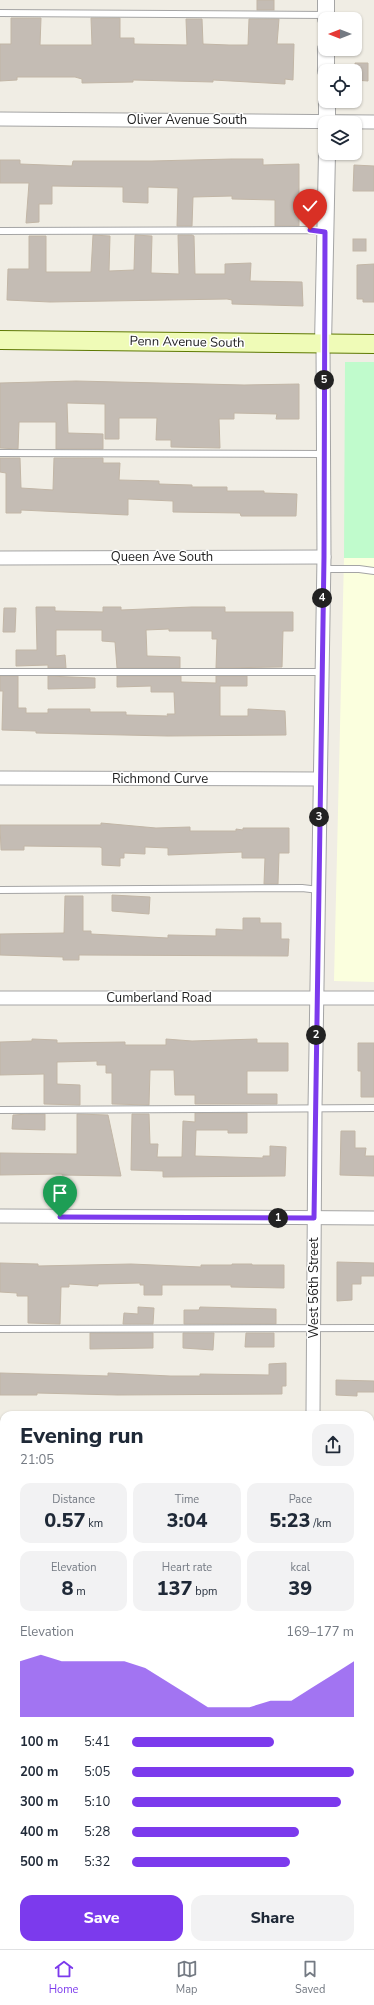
<!DOCTYPE html>
<meta charset="utf-8">
<style>
:root{--surface:#fff;--page:#f2f2f3;--text:#1f2937;--muted:#747a83;--line:#e0e1e3;--accent:#7c3aed}
body{margin:0;font-family:"Nunito Sans",sans-serif;background:var(--page);color:var(--text);height:100vh;display:flex;flex-direction:column;font-size:15px;white-space:nowrap}
*{box-sizing:border-box;margin:0}
p{font-size:13px;color:var(--muted)}
.icon{flex:none;width:22px;height:22px;fill:none;stroke:currentColor;stroke-width:2;stroke-linecap:round;stroke-linejoin:round}
.map{position:relative;flex:1;overflow:hidden}
.drawer{position:absolute;left:0px;top:1411px;width:374px;height:538px;display:flex;flex-direction:column;background:var(--surface);border-radius:12px 12px 0 0;box-shadow:0 1px 3px #0004}
.drawer>*{flex:none}
.needle{width:26px;rotate:270deg}
.buttons{position:absolute;left:318px;top:12px;display:grid;gap:8px}
.buttons a{display:grid;place-items:center;width:44px;height:44px;border-radius:8px;background:var(--surface);box-shadow:0 1px 3px #0004;font-size:20px}
.pin{position:absolute;display:grid;place-items:center;width:34px;height:34px;color:#fff;margin:-41px -17px;border-radius:50% 50% 50% 0;rotate:-45deg;box-shadow:0 0 4px #0007}
.pin .icon{rotate:45deg}
.km{position:absolute;width:20px;height:20px;margin:-10px;border-radius:50%;background:#222;color:#fff;font-size:11px;line-height:20px;text-align:center}
.round{display:grid;place-items:center;flex:none;width:42px;height:42px;border-radius:12px;background:var(--page)}
.headline{display:flex;align-items:center;justify-content:space-between;height:68px;padding:0 20px}
h1{font-size:22px;font-weight:800;line-height:30px}
.stats{display:grid;grid-template-columns:repeat(3,1fr);gap:6px;height:68px;padding:4px 20px}
.stats div{display:grid;align-content:center;border-radius:10px;background:var(--page);text-align:center}
.stats b{font-size:20px;font-weight:800}
.stats small{font-size:11px;font-weight:400}
.stats p{font-size:11px}
.chart{height:112px;padding:8px 20px}
.chart p{display:flex;justify-content:space-between}
.chart svg{width:100%;height:72px;margin-top:4px;fill:var(--accent);opacity:.7}
.button{display:flex;gap:8px;margin-top:auto;padding:8px 20px}
.button a{flex:1;height:46px;border-radius:12px;background:var(--accent);color:#fff;font-size:16px;font-weight:800;line-height:46px;text-align:center}
.button a+a{background:var(--page);color:var(--text)}
ul{padding:0 20px;list-style:none;font-size:13px}
li{display:grid;grid-template-columns:64px 48px 1fr;align-items:center;height:30px}
li i{height:10px;border-radius:5px;background:var(--accent)}
.dock{display:flex;justify-content:space-around;align-items:center;height:56px;border-top:1px solid var(--line);background:var(--surface);font-size:11px;color:var(--muted)}
.dock a{display:grid;justify-items:center;gap:2px}
.dock .selected{color:var(--accent)}
.map>svg:first-child{display:block}
.education{fill:#fbffde}
.park{fill:#c0fbcc}
.building{fill:#c4bcb4;stroke:#c2b6a6}
.lines{fill:none;stroke-linecap:round;stroke-linejoin:round}
.service-casing{stroke:#a5a5a5;stroke-width:8}
.minor-casing{stroke:#a5a5a5;stroke-width:15}
.tertiary-casing{stroke:#a5a5a5;stroke-width:18}
.secondary-casing{stroke:#5e7902;stroke-width:20}
.path{stroke:#fd8968;stroke-width:2.5;stroke-dasharray:2 2;stroke-linecap:butt}
.service{stroke:#fff;stroke-width:6}
.minor{stroke:#fff;stroke-width:13}
.tertiary{stroke:#fff;stroke-width:16}
.secondary{stroke:#effbb7;stroke-width:18}
.route-casing{stroke:#fff;stroke-width:8}
.route{stroke:#7c3aed;stroke-width:5}
.labels{text-anchor:middle;dominant-baseline:central;stroke-width:3;stroke-linejoin:round;paint-order:stroke}
.street-label{font-size:13px;fill:#1e1e1e;stroke:#fff}
</style>
<div class="map">
<svg width="374" height="1949" viewBox="0 0 374 1949">
<rect width="100%" height="100%" fill="#f0ede4"/>
<polygon class="education" points="344,558 374,558 374,982 334,981"/>
<polygon class="park" points="345,362 374,362 374,558 344,558"/>
<g class="building">
<rect x="257" y="0" width="17" height="10"/>
<polygon points="11,18 41,18 40,45 92,45 91,18 120,18 120,38 134,38 134,44 187,45 186,19 202,19 203,44 229,45 248,45 249,19 279,19 277,44 294,44 293,80 285,79 285,84 213,80 213,82 133,80 133,82 82,83 82,79 75,77 17,77 17,80 0,81 0,44 11,44"/>
<polygon points="355,63 368,63 368,81 355,80"/>
<polygon points="232,159 263,159 263,165 299,164 299,226 275,226 275,200 232,199 232,196 193,197 192,226 177,226 178,188 148,187 148,203 123,202 123,187 52,186 52,204 39,204 39,222 26,223 29,183 0,183 0,160 20,160 20,164 72,166 73,161 152,161"/>
<polygon points="354,165 374,166 374,191 353,191"/>
<polygon points="93,235 110,236 109,271 134,270 135,235 152,236 151,273 179,274 178,235 192,235 194,236 195,274 225,274 225,264 251,263 250,281 302,282 303,306 232,304 232,300 227,299 50,302 7,300 8,269 29,269 29,236 46,236 46,272 91,272"/>
<rect x="353" y="239" width="13" height="12"/>
<polygon points="374,264 374,302 363,302 363,299 357,299 357,265"/>
<polygon points="76,381 244,385 299,384 299,419 276,419 277,414 234,413 234,419 219,419 220,448 171,447 171,440 156,440 157,418 119,418 119,439 105,439 105,404 67,403 68,433 103,434 103,449 56,449 56,422 19,422 18,449 0,448 0,383"/>
<polygon points="0,458 20,458 21,488 53,490 54,458 103,458 103,463 120,463 119,480 159,481 159,484 192,485 192,487 227,487 227,491 264,491 264,493 297,494 296,516 241,516 240,513 173,512 173,501 128,499 128,515 21,510 21,513 6,513 6,473 0,472"/>
<polygon points="36,607 55,607 55,611 103,612 103,607 121,607 121,610 192,607 225,607 225,612 293,612 293,631 283,631 282,667 216,668 217,639 212,639 212,631 169,631 169,629 146,630 147,656 180,657 180,668 117,668 115,642 102,641 102,630 56,630 56,656 65,655 66,668 48,668 48,665 16,666 16,650 37,650"/>
<polygon points="4,608 16,608 15,632 3,632"/>
<polygon points="0,676 18,676 18,708 26,708 26,713 48,713 48,709 90,709 90,712 126,712 126,715 168,716 167,714 175,714 174,692 151,692 151,686 117,687 117,676 181,676 181,682 216,683 216,676 247,676 247,686 220,686 220,716 248,716 248,709 285,711 286,735 168,736 36,733 36,731 2,730 3,691 0,691"/>
<polygon points="48,676 95,678 95,688 48,689"/>
<polygon points="101,823 156,828 190,827 190,831 236,831 236,829 243,830 243,828 289,828 289,853 279,853 278,884 264,884 265,858 242,858 242,852 168,855 168,848 145,847 145,854 124,853 124,858 120,858 120,866 102,865 102,848 100,847 24,846 24,850 1,850 0,825 101,825"/>
<polygon points="112,895 150,897 149,914 112,911"/>
<polygon points="65,896 83,896 83,931 91,931 91,934 168,938 168,935 216,936 216,929 243,930 243,918 260,918 260,923 281,923 281,939 289,939 288,956 79,955 79,960 63,960 63,957 0,955 0,934 64,933"/>
<polygon points="32,1039 57,1040 57,1043 125,1042 125,1045 166,1045 166,1039 192,1041 257,1039 257,1043 288,1043 288,1071 247,1071 247,1094 277,1094 277,1104 195,1104 195,1095 175,1095 174,1070 150,1070 149,1105 112,1104 112,1073 106,1073 106,1065 97,1065 97,1061 57,1062 57,1084 80,1085 80,1105 44,1104 44,1074 0,1075 0,1042 32,1041"/>
<polygon points="358,1043 374,1043 374,1097 361,1097 361,1071 358,1071"/>
<polygon points="195,1113 247,1113 247,1133 228,1133 228,1130 196,1130 195,1156 263,1158 263,1156 270,1156 270,1146 286,1147 285,1176 163,1177 163,1171 131,1170 132,1114 149,1114 150,1144 158,1144 157,1157 182,1157 183,1121 195,1122"/>
<polygon points="29,1114 45,1114 45,1130 12,1129 13,1115"/>
<polygon points="77,1114 108,1115 121,1176 62,1175 62,1174 0,1175 0,1153 77,1154"/>
<polygon points="341,1131 355,1131 355,1148 366,1148 365,1156 374,1156 374,1176 340,1175"/>
<polygon points="337,1262 374,1263 374,1276 361,1276 361,1284 352,1284 352,1300 337,1301"/>
<polygon points="0,1263 38,1264 38,1266 131,1264 201,1267 201,1265 232,1265 232,1264 252,1264 252,1265 284,1265 284,1288 231,1287 231,1285 162,1285 162,1295 144,1295 144,1285 140,1285 140,1283 98,1284 98,1286 69,1284 69,1287 61,1287 60,1324 28,1323 28,1296 17,1296 17,1293 0,1292"/>
<polygon points="138,1307 154,1308 153,1324 123,1324 124,1313 138,1314"/>
<polygon points="200,1307 276,1309 276,1324 184,1324 184,1310 199,1310"/>
<polygon points="90,1333 153,1333 153,1348 90,1349"/>
<polygon points="183,1333 214,1333 213,1350 183,1348"/>
<polygon points="246,1333 274,1333 274,1347 245,1347"/>
<polygon points="286,1363 286,1386 282,1386 282,1394 118,1395 37,1393 37,1395 0,1395 0,1373 108,1376 108,1373 170,1376 200,1376 200,1374 269,1375 269,1364"/>
<polygon points="336,1380 374,1381 374,1392 357,1392 357,1396 336,1395"/>
</g>
<g class="lines">
<g class="service-casing">
<g id="service">
<polyline points="0,13 326,15"/>
<polyline points="0,231 310,230 324,232"/>
<polyline points="0,453 324,454"/>
<polyline points="322,569 359,569 374,571"/>
<polyline points="0,672 321,672"/>
<polyline points="0,890 302,888 319,890"/>
<polyline points="0,1110 374,1108"/>
<polyline points="0,1329 374,1328"/>
<polyline points="0,1545 4,1545"/>
<polyline points="370,1547 374,1547"/>
<polyline points="370,1769 374,1769"/>
<polyline points="0,1770 4,1770"/>
</g>
</g>
<g class="minor-casing">
<g id="minor">
<polyline points="0,119 374,122"/>
<polyline points="0,558 324,557"/>
<polyline points="0,778 320,779"/>
<polyline points="0,998 374,998"/>
<polyline points="0,1216 374,1218"/>
<polyline points="313,1415 315,1108 324,557 323,344"/>
<polyline points="0,1436 4,1436"/>
<polyline points="370,1437 374,1437"/>
<polyline points="0,1657 4,1657"/>
<polyline points="370,1657 374,1657"/>
<polyline points="370,1876 374,1876"/>
<polyline points="0,1877 4,1877"/>
<polyline points="305,1949 305,1945"/>
</g>
</g>
<g class="tertiary-casing">
<g id="tertiary">
<polyline points="326,19 326,0"/>
<polyline points="326,49 326,71"/>
<polyline points="327,123 327,101"/>
<polyline points="323,344 327,153"/>
</g>
</g>
<g class="secondary-casing">
<polyline id="secondary" points="0,340 374,344"/>
</g>
<polyline class="path" points="0,1675 4,1675"/>
<use href="#service" class="service"/>
<use href="#minor" class="minor"/>
<use href="#tertiary" class="tertiary"/>
<use href="#secondary" class="secondary"/>
</g>
<g class="lines">
<g class="route-casing">
<polyline id="route" points="60,1217 314,1218 324,557 325,232 310,230"/>
</g>
<use href="#route" class="route"/>
</g>
<g class="labels">
<g class="street-label">
<text x="187" y="120">Oliver Avenue South</text>
<text transform="translate(187 342) rotate(1)">Penn Avenue South</text>
<text x="162" y="557">Queen Ave South</text>
<text x="160" y="779">Richmond Curve</text>
<text x="159" y="998">Cumberland Road</text>
<text transform="translate(314 1288) rotate(-90)">West 56th Street</text>
</g>
</g>
</svg>
<div class="buttons">
<a><svg class="needle" viewBox="-14 -14 28 28"><path d="M0-13l5 13h-10z" fill="#e53935"/><path d="M0 13l5-13h-10z" fill="#747a83"/></svg></a>
<a><svg class="icon" aria-label="locate" viewBox="0 0 24 24"><circle cx="12" cy="12" r="6"/><path d="M12 2v4M12 18v4M2 12h4M18 12h4"/></svg></a>
<a><svg class="icon" aria-label="layers" viewBox="0 0 24 24"><path d="M12 4l9 5-9 5-9-5zM3 14l9 5 9-5"/></svg></a>
</div>
<div class="pin" style="left:60px;top:1217px;background:#1e9e55"><svg class="icon" aria-label="arrive" viewBox="0 0 24 24"><path d="M6 21V4h12l-3 4 3 4H6"/></svg></div>
<div class="pin" style="left:310px;top:230px;background:#d93025"><svg class="icon" aria-label="check" viewBox="0 0 24 24"><path d="M5 12l5 5 9-10"/></svg></div>
<b class="km" style="left:278px;top:1218px">1</b>
<b class="km" style="left:316px;top:1035px">2</b>
<b class="km" style="left:319px;top:817px">3</b>
<b class="km" style="left:322px;top:598px">4</b>
<b class="km" style="left:324px;top:380px">5</b>
<section class="drawer">
<div class="headline"><div><h1>Evening run</h1><p>21:05</p></div><a class="round"><svg class="icon" aria-label="share" viewBox="0 0 24 24"><path d="M12 15V3M7 8l5-5 5 5M5 13v7h14v-7"/></svg></a></div>
<div class="stats">
<div><p>Distance</p><b>0.57<small> km</small></b></div>
<div><p>Time</p><b>3:04</b></div>
<div><p>Pace</p><b>5:23<small> /km</small></b></div>
</div>
<div class="stats">
<div><p>Elevation</p><b>8<small> m</small></b></div>
<div><p>Heart rate</p><b>137<small> bpm</small></b></div>
<div><p>kcal</p><b>39</b></div>
</div>
<div class="chart"><p><span>Elevation</span>169–177 m</p>
<svg viewBox="0 0 160 44" preserveAspectRatio="none"><path d="M0 44V10L10 6L20 10L30 10L40 10L50 10L60 14L70 22L80 30L90 38L100 38L110 38L120 34L130 34L140 26L150 18L160 10V44z"/></svg>
</div>
<ul>
<li><b>100 m</b>5:41<i style="width:64%"></i></li>
<li><b>200 m</b>5:05<i style="width:100%"></i></li>
<li><b>300 m</b>5:10<i style="width:94%"></i></li>
<li><b>400 m</b>5:28<i style="width:75%"></i></li>
<li><b>500 m</b>5:32<i style="width:71%"></i></li>
</ul>
<div class="button"><a>Save</a><a>Share</a></div>
</section>
</div>
<nav class="dock">
<a class="selected"><svg class="icon" aria-label="home" viewBox="0 0 24 24"><path d="M3 11l9-7 9 7M6 9v11h12V9"/></svg>Home</a>
<a><svg class="icon" aria-label="map" viewBox="0 0 24 24"><path d="M3 6l6-2 6 2 6-2v14l-6 2-6-2-6 2zM9 4v14M15 6v14"/></svg>Map</a>
<a><svg class="icon" aria-label="saved" viewBox="0 0 24 24"><path d="M7 4h10v16l-5-4-5 4z"/></svg>Saved</a>
</nav>
